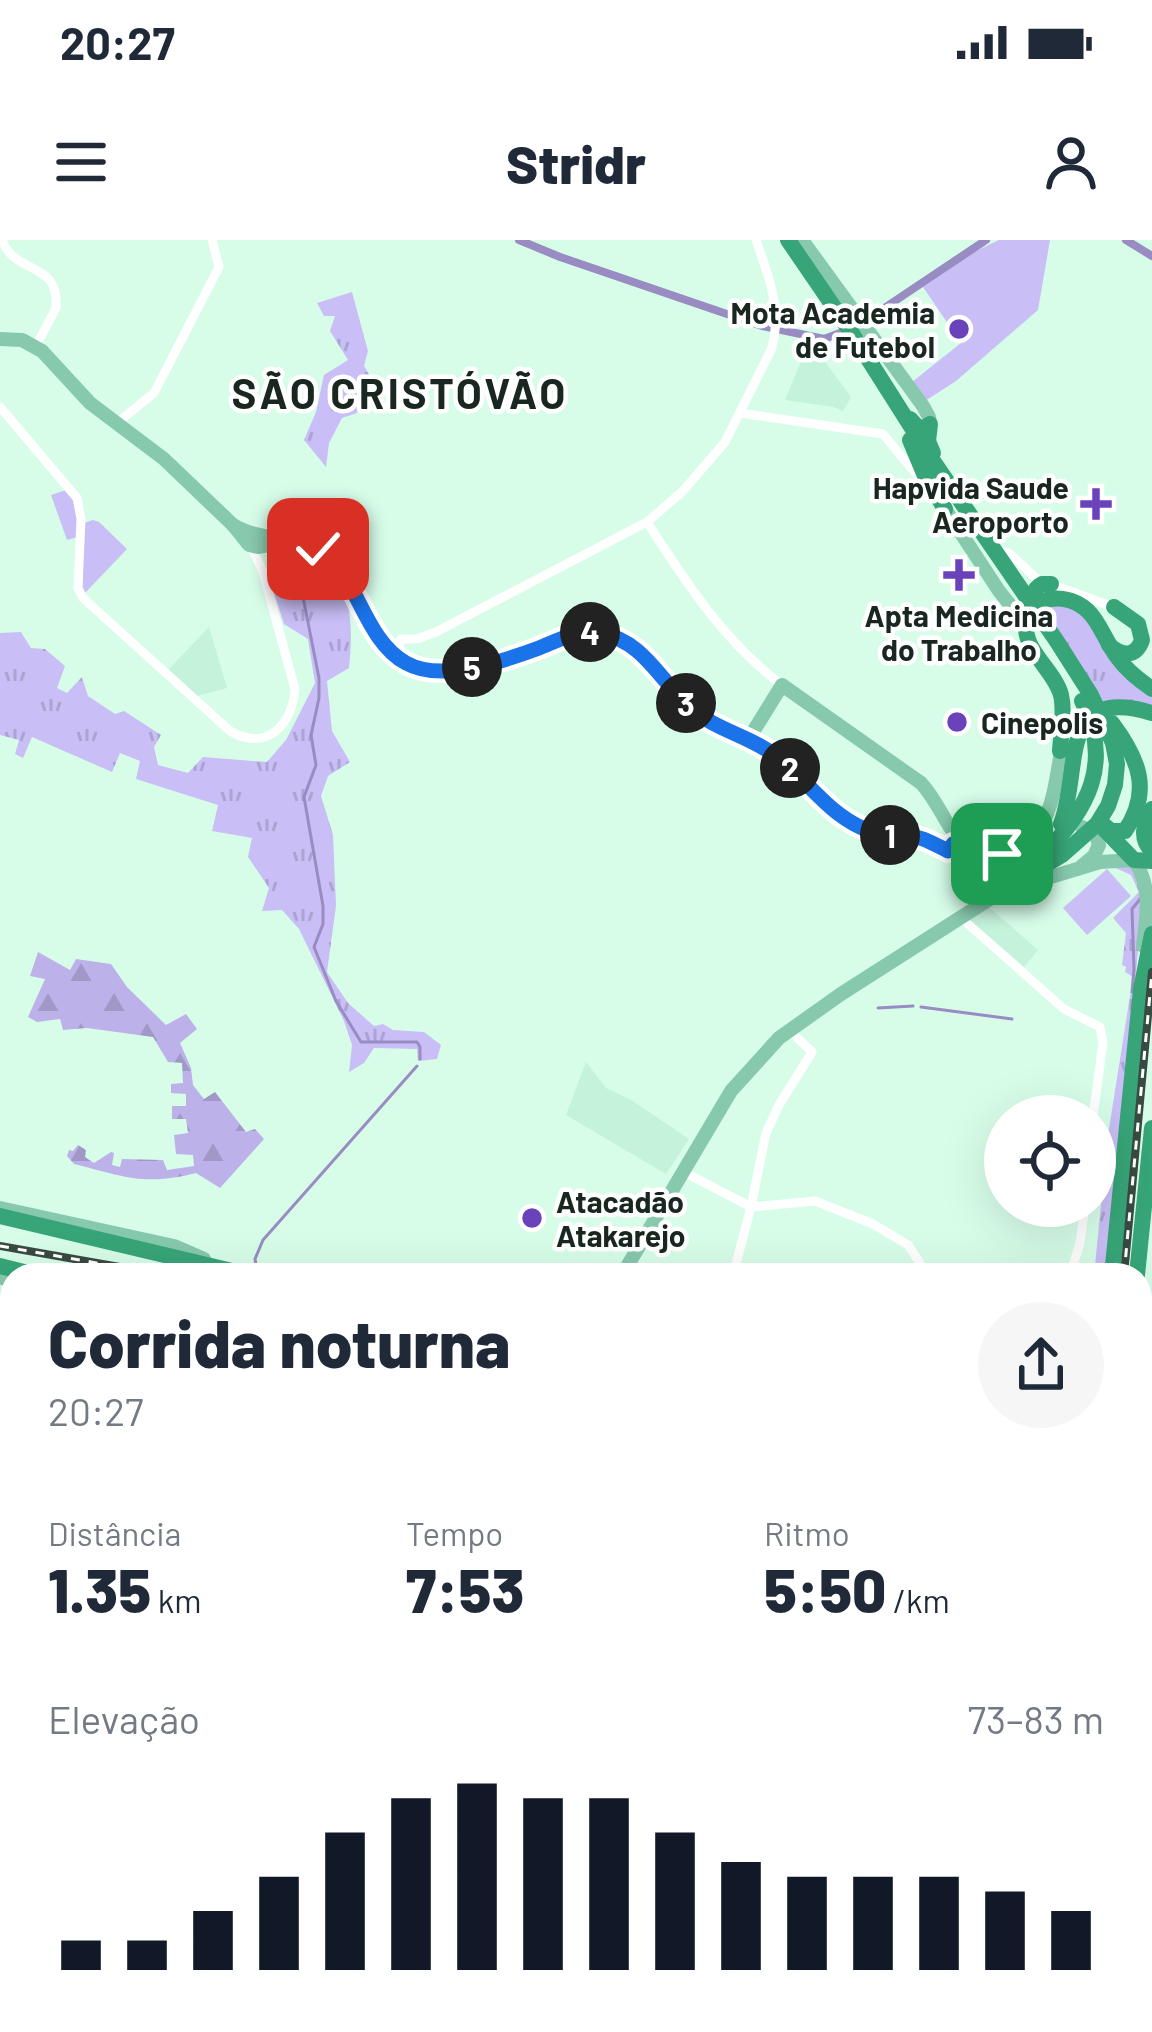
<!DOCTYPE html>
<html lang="pt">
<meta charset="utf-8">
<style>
:root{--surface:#fff;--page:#f6f6f7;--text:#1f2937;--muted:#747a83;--accent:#111827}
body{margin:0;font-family:Barlow,sans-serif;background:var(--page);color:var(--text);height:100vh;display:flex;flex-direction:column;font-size:45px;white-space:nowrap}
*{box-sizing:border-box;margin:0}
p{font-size:39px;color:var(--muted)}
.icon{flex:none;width:66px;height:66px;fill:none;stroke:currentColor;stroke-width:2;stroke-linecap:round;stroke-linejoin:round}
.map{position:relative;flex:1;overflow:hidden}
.drawer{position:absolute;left:0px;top:1023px;width:1152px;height:771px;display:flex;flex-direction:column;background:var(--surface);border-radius:36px 36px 0 0;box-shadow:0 12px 48px #0002}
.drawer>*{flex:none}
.controls{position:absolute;left:984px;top:855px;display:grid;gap:24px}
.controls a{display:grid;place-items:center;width:132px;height:132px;border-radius:50%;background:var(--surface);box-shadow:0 12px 48px #0002;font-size:60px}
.pin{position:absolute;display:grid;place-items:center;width:102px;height:102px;color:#fff;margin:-51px;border-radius:24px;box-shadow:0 6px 18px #0006}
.km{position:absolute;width:60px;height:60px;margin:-30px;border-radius:50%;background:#222;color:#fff;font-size:33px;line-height:60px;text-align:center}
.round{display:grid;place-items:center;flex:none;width:126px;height:126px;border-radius:63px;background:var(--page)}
.head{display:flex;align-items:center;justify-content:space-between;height:204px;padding:0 48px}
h1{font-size:66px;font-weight:800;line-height:90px}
.figures{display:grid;grid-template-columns:repeat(3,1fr);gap:18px;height:204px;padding:12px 48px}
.figures div{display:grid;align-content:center}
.figures b{font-size:60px;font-weight:800}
.figures small{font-size:33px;font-weight:400}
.figures p{font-size:33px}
.chart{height:336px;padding:24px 48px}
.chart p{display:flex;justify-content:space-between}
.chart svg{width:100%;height:216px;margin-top:12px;stroke:var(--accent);stroke-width:6}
.status{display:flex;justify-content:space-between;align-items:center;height:84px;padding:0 60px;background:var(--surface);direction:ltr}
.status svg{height:33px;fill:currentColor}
header{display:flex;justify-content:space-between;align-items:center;height:156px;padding:0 48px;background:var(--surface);font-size:54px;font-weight:800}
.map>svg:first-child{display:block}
.built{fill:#c4f2da}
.grass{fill:url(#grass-tufts)}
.forest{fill:url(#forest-firs)}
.green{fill:#c9bef5}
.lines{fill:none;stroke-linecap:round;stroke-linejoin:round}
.stream{stroke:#988cc3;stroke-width:3}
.river{stroke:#988cc3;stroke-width:8}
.minor{stroke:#fff;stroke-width:9}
.major{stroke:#87c9ad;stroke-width:14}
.highway{stroke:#37a577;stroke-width:16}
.rail-casing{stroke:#384a41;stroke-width:8}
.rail{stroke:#fff;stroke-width:3;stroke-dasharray:9;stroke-linecap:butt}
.route-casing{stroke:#fff;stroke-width:24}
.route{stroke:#1a73e8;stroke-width:15}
.poi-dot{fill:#6a42ba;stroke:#fff;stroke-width:4.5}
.labels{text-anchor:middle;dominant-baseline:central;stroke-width:9;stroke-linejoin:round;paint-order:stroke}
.poi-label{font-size:30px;font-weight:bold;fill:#192720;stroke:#fff;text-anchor:end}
.district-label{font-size:42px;font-weight:bold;letter-spacing:3px;fill:#192720;stroke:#fff}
</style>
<div class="status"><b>20:27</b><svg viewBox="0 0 49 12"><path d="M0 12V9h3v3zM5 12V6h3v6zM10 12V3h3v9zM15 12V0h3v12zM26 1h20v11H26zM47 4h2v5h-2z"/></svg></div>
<header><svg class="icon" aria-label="menu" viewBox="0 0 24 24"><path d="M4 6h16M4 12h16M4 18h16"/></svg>Stridr<svg class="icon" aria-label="person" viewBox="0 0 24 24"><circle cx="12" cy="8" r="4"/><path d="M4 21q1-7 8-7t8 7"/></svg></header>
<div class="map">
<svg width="1152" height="1792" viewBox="0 0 1152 1792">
<defs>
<pattern id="grass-tufts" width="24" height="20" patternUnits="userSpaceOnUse" patternTransform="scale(3)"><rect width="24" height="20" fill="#c9bef5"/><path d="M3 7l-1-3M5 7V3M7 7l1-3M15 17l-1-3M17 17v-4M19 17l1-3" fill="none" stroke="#aca3d2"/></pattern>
<pattern id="forest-firs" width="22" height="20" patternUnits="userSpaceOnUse" patternTransform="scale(3)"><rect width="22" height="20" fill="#bdb1ea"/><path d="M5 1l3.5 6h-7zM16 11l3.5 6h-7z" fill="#a298c8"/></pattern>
</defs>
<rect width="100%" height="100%" fill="#d7fde9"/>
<g class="built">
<polygon points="807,107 815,108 851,157 843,171 833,167 785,160"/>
<polygon points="209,387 227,448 197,456 168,430"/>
<polygon points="989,667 1038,710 1024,727 969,680"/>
<polygon points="586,822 606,848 631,860 689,899 666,934 566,875"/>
<polygon points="1145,1097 1152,1098 1152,1478 1140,1475 1140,1102"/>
</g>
<g class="grass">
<polygon points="352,52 368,111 364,126 369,134 357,173 342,178 329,203 326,227 304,200 316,172 324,135 348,120 330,91 335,76 324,76 317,63"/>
<path d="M335 336C354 362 352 397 349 428L327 441 332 491 350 522 328 536 321 556 333 595 336 666 327 732 348 763 374 786 383 784 393 790 424 792 441 805 437 819 418 821 417 809 374 808 364 823 349 832 352 805 344 781 299 689 282 670 262 671 269 648 248 617 252 598 212 591 218 565 136 539 140 521 120 513 112 532 32 497 23 518 15 514 19 500 0 495V393L21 392 31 408 45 409 65 426 57 448 67 453 82 437 88 456 115 474 124 471 161 495 154 507 158 525 188 533 203 517 267 522 286 500 315 443 308 399 284 384 274 353Z"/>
<polygon points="1077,365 1152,451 1152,470 1103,466 1037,367"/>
<polygon points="1132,624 1145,639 1107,1035 1094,1035 1108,895 1133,737 1125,732 1126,727 1122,725 1126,693 1113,678 1139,652 1131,635 1109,625"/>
</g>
<g class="forest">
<path d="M38 712 70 730 76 719 111 724 127 747 166 785 186 774 197 789 180 803 191 828 193 845 204 859 215 852 246 892 255 889 264 899 220 948 196 933C145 946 125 937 74 924L67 916 69 910 73 911 78 905 86 910 85 917 94 923 111 912 114 913 112 925 120 927 122 919 163 920 167 930 194 926 193 915 176 914 174 895 188 893 186 879H172V866H186V854L171 853V844L183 843 182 823 168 822 153 797 87 788 63 790 60 779 37 782 28 777 45 739 30 736Z"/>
<polygon points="1145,1097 1152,1098 1152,1285 1140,1280 1140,1102"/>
</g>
<g class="green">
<polygon points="999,0 1050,0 1038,70 956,141 925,161 912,142 961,103 923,47 976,11"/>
<polygon points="69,249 84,283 93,280 99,282 127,309 84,354 81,345 82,296 67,300 51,255"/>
<polygon points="1107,629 1131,656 1087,695 1063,668"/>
<polygon points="0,1090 12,1094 12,1355 6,1357 11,1388 0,1404"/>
</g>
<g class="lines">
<g class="stream">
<polyline points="301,347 319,438 319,458 311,495 316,525 304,557 323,666 323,684 314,707 336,761 361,802 417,802 420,807 420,819"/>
<polyline points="1132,752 1134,729 1132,669 1141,658"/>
<polyline points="921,767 1012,779"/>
<polyline points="878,768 913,766"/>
<polyline points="257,1031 255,1019 263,1000 417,826"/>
<polyline points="0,1464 12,1436"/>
</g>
<g class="river">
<polyline points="519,0 560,17 762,86 824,99 848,90"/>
<polyline points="1126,0 1152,16"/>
<polyline points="862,83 986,0"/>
</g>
<g class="minor">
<path d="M2 0C15 36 60 20 56 68L36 106"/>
<path d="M0 167 77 258 81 279 78 348 83 358 230 491C266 512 292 486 295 449L263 332 250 304"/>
<polyline points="740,173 883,194 921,240"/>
<polyline points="117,183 154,153 219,27 212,0"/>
<path d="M647 282C685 341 725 403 782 445"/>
<polyline points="994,310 1009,313 1037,339 1116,368"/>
<path d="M396 417 401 399H417L436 392 647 282 683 251 725 202 771 110C783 71 769 37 756 0"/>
<polyline points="960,677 1064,769 1100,787 1103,803 1093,876"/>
<polyline points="684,932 751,967 815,961 873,984 908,1005 920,1023 925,1035"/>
<polyline points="733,1035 751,967 766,893 779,865 812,812 789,790"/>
<polyline points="1070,1035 1080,1003 1085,966"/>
</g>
<g class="major">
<polyline points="802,0 923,166 929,177 930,184"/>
<polyline points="0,99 22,100 42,111 90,163 164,219 233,285 249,305 258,307 279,303"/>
<polyline points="945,269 999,351 1027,386"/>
<path d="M233 285C261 303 315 296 335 321 360 354 371 415 416 427 487 447 562 375 619 399 652 413 665 446 691 468 713 487 745 496 770 512 799 530 817 562 845 579 874 597 895 590 924 599 947 607 965 625 988 633L1001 628 1008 611"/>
<path d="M748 500 782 445 921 543C943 567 947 595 976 616 1050 616 1052 564 1062 505"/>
<polyline points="1082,587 1095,592 1099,605 1094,616 1082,626"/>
<polyline points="983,653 1050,610"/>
<polyline points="0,968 174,1006 204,1019"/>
<path d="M622 1035 731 851 779 798 841 754 999 653 1100 622 1134 620C1152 647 1147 672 1143 706"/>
<polyline points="0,1037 12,1041"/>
<polyline points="0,1628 12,1621"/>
<polyline points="0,1688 12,1679"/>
<polyline points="566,1782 566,1792"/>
<polyline points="703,1782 703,1792"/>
</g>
<g class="highway">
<polyline points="788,0 853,95 931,218 1056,400 1091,455 1113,503 1117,524 1115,545 1108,566 1097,584 1062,615 999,653"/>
<polyline points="910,179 920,190 930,184 928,201 933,213"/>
<polyline points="910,200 925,236 945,269"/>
<path d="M1036 370C1032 359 1031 350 1042 344H1051"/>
<path d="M1109 405C1122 417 1136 417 1142 400L1138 384 1114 367"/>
<path d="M1060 511C1061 493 1065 472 1061 455 1055 432 1027 413 1026 389 1024 358 1059 352 1080 365 1098 375 1105 402 1118 418 1127 431 1139 440 1152 449"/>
<path d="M1152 569C1144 584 1139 598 1152 611"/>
<path d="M1100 582 1111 591H1125C1152 551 1139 519 1112 483"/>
<path d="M1061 584C1082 529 1056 444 1152 473"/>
<polyline points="1103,588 1134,620 1152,621"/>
<path d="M1043 615C1089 569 1113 522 1082 461"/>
<polyline points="0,976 249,1035"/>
<polyline points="0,1026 36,1035"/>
<polyline points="1112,1035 1141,749 1152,694"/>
<polyline points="1137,1035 1152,888"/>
</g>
<g class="rail-casing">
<g id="rail">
<polyline points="0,1006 165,1035"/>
<polyline points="1124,1035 1152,732"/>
</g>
</g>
<use href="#rail" class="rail"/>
</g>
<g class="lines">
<g class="route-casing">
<path id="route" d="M318 309C356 328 362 399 406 423 441 443 504 421 539 408 559 400 578 389 600 393 644 401 659 440 690 467 714 490 751 496 777 517 806 539 826 571 860 587 881 596 902 592 923 599 931 602 940 607 948 611L953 604 959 603 974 615 1002 614"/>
</g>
<use href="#route" class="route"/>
</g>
<g class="poi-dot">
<circle cx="959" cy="89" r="12"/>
<path d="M1090 246h12v12h12v12h-12v12h-12v-12h-12v-12h12z"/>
<path d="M953 317h12v12h12v12h-12v12h-12v-12h-12v-12h12z"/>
<circle cx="957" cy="482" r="12"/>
<circle cx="532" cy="978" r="12"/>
</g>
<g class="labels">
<g class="poi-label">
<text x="935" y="72">Mota Academia<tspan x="935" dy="34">de Futebol</tspan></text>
<text x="1069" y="247">Hapvida Saude<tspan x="1069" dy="34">Aeroporto</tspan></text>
<text x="959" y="375" text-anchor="middle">Apta Medicina<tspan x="959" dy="34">do Trabalho</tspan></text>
<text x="981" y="482" text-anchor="start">Cinepolis</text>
<text x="556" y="961" text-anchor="start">Atacadão<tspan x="556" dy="34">Atakarejo</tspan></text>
</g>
<g class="district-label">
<text x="400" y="152">SÃO CRISTÓVÃO</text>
</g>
</g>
</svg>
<div class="controls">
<a><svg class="icon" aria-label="locate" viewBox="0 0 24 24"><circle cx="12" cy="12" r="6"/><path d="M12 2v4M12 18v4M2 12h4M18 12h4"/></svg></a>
</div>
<div class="pin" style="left:1002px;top:614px;background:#1e9e55"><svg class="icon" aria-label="arrive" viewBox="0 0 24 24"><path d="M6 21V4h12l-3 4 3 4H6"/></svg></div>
<div class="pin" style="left:318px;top:309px;background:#d93025"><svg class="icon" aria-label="check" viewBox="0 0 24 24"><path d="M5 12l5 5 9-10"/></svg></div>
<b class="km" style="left:890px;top:595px">1</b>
<b class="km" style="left:790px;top:528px">2</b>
<b class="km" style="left:686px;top:463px">3</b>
<b class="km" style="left:590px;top:392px">4</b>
<b class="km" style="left:472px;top:427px">5</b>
<section class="drawer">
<div class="head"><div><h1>Corrida noturna</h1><p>20:27</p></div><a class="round"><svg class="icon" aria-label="share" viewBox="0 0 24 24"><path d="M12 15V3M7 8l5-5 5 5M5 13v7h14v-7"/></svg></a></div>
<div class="figures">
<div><p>Distância</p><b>1.35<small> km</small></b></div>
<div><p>Tempo</p><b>7:53</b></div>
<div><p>Ritmo</p><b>5:50<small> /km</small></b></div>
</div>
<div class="chart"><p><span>Elevação</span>73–83 m</p>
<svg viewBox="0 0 160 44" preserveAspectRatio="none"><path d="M5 44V38M15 44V38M25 44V32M35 44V25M45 44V16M55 44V9M65 44V6M75 44V9M85 44V9M95 44V16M105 44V22M115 44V25M125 44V25M135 44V25M145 44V28M155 44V32"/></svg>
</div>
</section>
</div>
